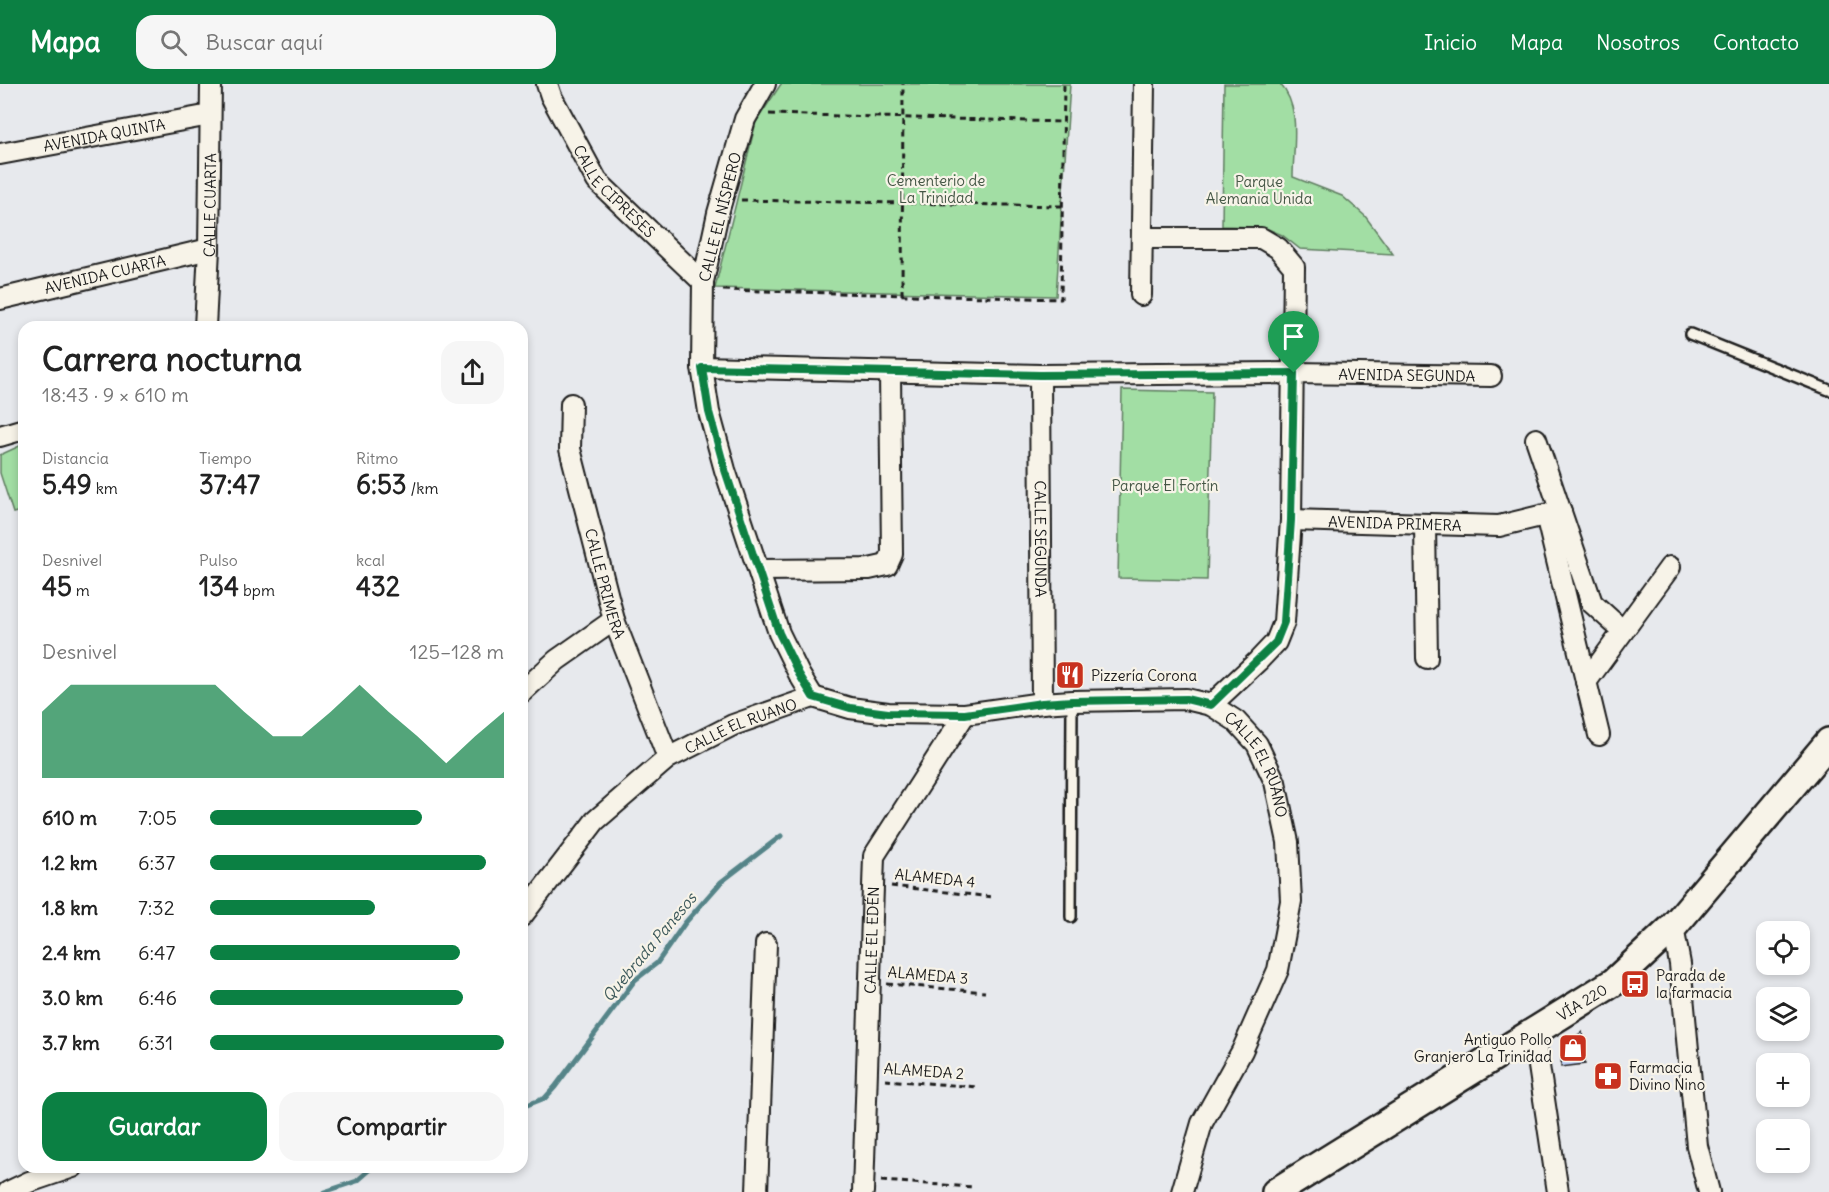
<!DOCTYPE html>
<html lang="es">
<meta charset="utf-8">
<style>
:root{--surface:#fff;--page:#f6f6f6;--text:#222;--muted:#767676;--accent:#0b8043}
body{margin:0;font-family:Delius,sans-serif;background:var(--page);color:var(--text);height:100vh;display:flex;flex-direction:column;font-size:22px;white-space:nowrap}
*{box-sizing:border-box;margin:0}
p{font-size:20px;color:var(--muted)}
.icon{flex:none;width:33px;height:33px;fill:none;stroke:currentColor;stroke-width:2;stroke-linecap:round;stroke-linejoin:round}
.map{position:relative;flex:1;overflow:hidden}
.panel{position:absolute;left:18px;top:237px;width:510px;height:852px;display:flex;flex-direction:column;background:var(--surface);border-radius:18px;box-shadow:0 3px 9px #0003}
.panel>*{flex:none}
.controls{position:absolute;left:1756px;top:837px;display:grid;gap:12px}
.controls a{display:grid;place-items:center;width:54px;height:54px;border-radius:12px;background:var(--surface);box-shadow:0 3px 9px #0003;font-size:30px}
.pin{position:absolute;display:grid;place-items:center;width:51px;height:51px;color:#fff;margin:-62px -26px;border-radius:50% 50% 50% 0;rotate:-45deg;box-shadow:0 0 6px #0007}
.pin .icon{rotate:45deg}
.round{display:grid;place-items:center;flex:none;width:63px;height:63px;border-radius:18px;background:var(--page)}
.head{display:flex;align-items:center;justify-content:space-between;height:102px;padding:0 24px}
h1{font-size:33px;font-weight:800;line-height:45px}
.figures{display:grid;grid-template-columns:repeat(3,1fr);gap:9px;height:102px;padding:6px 24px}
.figures div{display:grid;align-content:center}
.figures b{font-size:26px;font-weight:800}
.figures small{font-size:16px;font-weight:400}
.figures p{font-size:16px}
.chart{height:168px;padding:12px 24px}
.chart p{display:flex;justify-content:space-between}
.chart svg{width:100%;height:108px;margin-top:6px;fill:var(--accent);opacity:.7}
.cta{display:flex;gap:12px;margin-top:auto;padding:12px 24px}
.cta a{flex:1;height:69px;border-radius:18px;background:var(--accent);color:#fff;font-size:24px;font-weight:800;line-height:69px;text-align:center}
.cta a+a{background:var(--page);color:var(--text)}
ul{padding:0 24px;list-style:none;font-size:20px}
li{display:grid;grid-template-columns:96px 72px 1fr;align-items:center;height:45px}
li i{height:15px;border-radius:8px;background:var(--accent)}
header{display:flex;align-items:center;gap:36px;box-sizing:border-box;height:84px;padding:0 30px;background:var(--accent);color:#fff}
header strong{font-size:28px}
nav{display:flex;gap:33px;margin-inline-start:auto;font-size:21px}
.search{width:420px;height:54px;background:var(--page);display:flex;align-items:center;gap:15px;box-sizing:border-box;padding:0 21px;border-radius:18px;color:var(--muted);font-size:22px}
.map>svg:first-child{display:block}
.green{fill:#a2dea4;stroke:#5f7d60;stroke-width:1.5}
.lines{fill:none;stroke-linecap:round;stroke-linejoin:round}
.stream{stroke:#548488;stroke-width:5}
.building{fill:#c1d2f8;stroke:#1c1c1c;stroke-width:1.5}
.lane-casing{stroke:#1c1c1c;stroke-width:14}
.street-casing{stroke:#1c1c1c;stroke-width:24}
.secondary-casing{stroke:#1c1c1c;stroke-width:32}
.path{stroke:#1c1c1c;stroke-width:3;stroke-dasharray:6 4.5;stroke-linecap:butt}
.lane{stroke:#f7f3e8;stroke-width:9}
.street{stroke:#f7f3e8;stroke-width:20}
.secondary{stroke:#f7f3e8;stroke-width:27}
.route-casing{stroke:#fff;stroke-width:12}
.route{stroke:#0b8043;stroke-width:8}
.labels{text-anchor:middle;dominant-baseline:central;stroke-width:4.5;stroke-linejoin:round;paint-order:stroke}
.street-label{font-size:15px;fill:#1c1c1c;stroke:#f7f3e8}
.park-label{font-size:15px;fill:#445645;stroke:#f7f3e8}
.poi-label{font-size:15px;fill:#1c1c1c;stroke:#f7f3e8;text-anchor:start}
.water-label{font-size:16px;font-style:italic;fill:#3d595b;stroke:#f7f3e8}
</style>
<header>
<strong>Mapa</strong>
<div class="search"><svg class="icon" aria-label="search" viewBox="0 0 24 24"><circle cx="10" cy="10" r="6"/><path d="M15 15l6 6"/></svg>Buscar aquí</div>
<nav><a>Inicio</a><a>Mapa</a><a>Nosotros</a><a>Contacto</a></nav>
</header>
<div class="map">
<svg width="1829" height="1108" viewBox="0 0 1829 1108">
<rect width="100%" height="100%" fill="#e7e9ed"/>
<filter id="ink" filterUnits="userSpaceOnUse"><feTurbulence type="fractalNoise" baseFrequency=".0167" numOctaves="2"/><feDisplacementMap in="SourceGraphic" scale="12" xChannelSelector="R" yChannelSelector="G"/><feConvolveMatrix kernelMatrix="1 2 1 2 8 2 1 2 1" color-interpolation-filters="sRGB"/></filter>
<g filter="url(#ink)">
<g class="green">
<polygon points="781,0 1070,0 1056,212 715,204 756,38"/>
<path d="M1224 0H1280C1302 23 1293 63 1293 93L1342 112 1365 132 1393 170 1300 165 1282 151 1268 145 1256 143 1222 142Z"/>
<polygon points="1122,306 1212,308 1207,496 1118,494"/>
<polygon points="24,360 24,426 13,429 0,389 0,371"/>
</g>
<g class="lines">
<g class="stream">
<polyline points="522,1023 545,1014 555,1003 635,896 657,879 685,839 721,798 781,752"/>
<polyline points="324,1108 357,1097 373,1083"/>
</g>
</g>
<polygon class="building" points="1582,948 1585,980 1561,983 1562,967 1565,960"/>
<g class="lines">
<g class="lane-casing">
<g id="lane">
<polyline points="1690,250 1829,306"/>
<polyline points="1071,833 1072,617"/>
</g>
</g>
<g class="street-casing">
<g id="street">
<path id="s1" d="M547 0 551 12 597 97 703 198"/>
<polyline points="765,0 745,35 718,129 703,198 702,283 709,328 725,386 779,549 799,590 813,613"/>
<path id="s2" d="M0 70 210 31"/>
<polyline points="1142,154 1261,154 1278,164 1294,183 1291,436 1284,538 1276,558 1258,577 1211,621"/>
<polyline points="1141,211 1144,0"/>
<path id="s3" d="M0 215 209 165"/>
<path id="s4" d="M205 243 209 165 211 0"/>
<path id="s5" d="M702 283 1040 291 1294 289 1491 292"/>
<path id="s6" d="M1040 291 1042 619"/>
<path id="s7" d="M571 320 570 365 614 536 668 674"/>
<polyline points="0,352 24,345"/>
<polyline points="1536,355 1592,519 1623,547"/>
<polyline points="1546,431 1599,651"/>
<path id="s8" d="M1291 436 1499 442 1561 427"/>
<polyline points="1425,440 1427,574"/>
<polyline points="759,486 869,485 887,481 892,470 890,289"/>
<polyline points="1586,598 1670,483"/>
<polyline points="522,608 557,576 614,536"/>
<path id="s9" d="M522 832 595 737 668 674 733 641 813 613 850 624 888 629 965 630 1042 619 1072 617 1186 615 1211 621 1236 637 1257 660 1275 698 1288 758 1291 817 1278 886 1242 967 1202 1039 1182 1108"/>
<polyline points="1673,843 1680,880 1697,1062 1709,1108"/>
<polyline points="1534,949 1558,1108"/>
<polyline points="8,1108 29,1098 73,1083"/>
<polyline points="757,1108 766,860"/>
<path id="s10" d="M863 1108 874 772 965 630"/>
</g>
</g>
<g class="secondary-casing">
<g id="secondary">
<path id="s11" d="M1276 1108 1614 898 1673 843 1829 658"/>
</g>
</g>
<g class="path">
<polyline points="769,30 1063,38"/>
<polyline points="741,116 1062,122"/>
<polyline points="723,206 1061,215 1064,0"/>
<polyline points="902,211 903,0"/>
<polyline points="891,802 993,813"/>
<polyline points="887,900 985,908"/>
<polyline points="885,996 979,1003"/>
<polyline points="881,1097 973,1103"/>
</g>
<use href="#lane" class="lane"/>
<use href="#street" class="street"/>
<use href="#secondary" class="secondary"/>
</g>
</g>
<g class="lines" filter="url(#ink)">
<g class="route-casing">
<polygon id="route" points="702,284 1040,291 1294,289 1291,436 1284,538 1276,558 1211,621 1186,615 1072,617 1042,619 965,630 888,629 850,624 813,613 799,590 779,549 725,386 709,328"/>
</g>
<use href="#route" class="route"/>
</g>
<defs>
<g id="restaurant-square" transform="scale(1.5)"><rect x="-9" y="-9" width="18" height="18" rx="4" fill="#c8321e" stroke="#f7f3e8"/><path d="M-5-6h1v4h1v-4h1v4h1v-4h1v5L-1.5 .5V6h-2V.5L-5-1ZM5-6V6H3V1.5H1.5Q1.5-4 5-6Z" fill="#fff"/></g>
<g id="bus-square" transform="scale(1.5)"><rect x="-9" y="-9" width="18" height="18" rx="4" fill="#c8321e" stroke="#f7f3e8"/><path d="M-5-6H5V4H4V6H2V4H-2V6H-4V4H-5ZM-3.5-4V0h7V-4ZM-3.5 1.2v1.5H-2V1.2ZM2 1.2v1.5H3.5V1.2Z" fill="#fff"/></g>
<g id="shop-square" transform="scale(1.5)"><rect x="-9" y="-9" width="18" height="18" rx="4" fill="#c8321e" stroke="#f7f3e8"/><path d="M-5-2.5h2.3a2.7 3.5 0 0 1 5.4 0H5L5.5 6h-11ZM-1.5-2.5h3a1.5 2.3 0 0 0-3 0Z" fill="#fff"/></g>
<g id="pharmacy-square" transform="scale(1.5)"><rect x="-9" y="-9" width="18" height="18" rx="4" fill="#c8321e" stroke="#f7f3e8"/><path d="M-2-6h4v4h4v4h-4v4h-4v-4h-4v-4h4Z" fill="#fff"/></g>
</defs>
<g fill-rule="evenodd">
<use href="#restaurant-square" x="1070" y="591"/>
<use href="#bus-square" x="1635" y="900"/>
<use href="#shop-square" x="1573" y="964"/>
<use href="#pharmacy-square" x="1608" y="992"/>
</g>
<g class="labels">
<g class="street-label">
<text stroke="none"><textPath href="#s2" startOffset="106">AVENIDA QUINTA</textPath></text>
<text stroke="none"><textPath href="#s1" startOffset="128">CALLE CIPRESES</textPath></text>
<text stroke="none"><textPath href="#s4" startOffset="122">CALLE CUARTA</textPath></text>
<text transform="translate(720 133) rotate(-76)">CALLE EL NÍSPERO</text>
<text stroke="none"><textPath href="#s3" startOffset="108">AVENIDA CUARTA</textPath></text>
<text stroke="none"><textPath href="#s5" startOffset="705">AVENIDA SEGUNDA</textPath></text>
<text stroke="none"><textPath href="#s8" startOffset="104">AVENIDA PRIMERA</textPath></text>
<text stroke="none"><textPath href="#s6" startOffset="164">CALLE SEGUNDA</textPath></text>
<text stroke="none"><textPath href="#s7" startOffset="184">CALLE PRIMERA</textPath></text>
<text stroke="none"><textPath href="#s9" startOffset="296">CALLE EL RUANO</textPath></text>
<text stroke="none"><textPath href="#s9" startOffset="854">CALLE EL RUANO</textPath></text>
<text transform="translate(935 794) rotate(6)">ALAMEDA 4</text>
<text stroke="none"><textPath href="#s10" startOffset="252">CALLE EL EDÉN</textPath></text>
<text transform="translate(928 891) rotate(5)">ALAMEDA 3</text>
<text stroke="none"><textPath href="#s11" startOffset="360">VÍA 220</textPath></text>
<text transform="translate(924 987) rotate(4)">ALAMEDA 2</text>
</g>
<g class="park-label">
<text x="936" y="96">Cementerio de<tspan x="936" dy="17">La Trinidad</tspan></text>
<text x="1259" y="97">Parque<tspan x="1259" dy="17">Alemania Unida</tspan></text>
<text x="1165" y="401">Parque El Fortín</text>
</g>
<g class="poi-label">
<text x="1091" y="591">Pizzería Corona</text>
<text x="1656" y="891">Parada de<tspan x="1656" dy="17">la farmacia</tspan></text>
<text x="1552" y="955" text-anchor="end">Antiguo Pollo<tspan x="1552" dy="17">Granjero La Trinidad</tspan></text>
<text x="1629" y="983">Farmacia<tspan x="1629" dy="17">Divino Nino</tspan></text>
</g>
<g class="water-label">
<text transform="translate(649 863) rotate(-50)">Quebrada Panesos</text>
</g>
</g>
</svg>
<div class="controls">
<a><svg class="icon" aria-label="locate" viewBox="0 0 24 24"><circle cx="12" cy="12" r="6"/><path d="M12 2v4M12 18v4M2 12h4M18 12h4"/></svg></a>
<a><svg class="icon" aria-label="layers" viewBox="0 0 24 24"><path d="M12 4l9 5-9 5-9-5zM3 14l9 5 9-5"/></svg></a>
<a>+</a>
<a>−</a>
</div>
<div class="pin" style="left:1294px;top:289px;background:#1e9e55"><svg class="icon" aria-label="arrive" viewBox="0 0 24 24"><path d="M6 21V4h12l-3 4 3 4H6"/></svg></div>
<section class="panel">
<div class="head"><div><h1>Carrera nocturna</h1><p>18:43 · 9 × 610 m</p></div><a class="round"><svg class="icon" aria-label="share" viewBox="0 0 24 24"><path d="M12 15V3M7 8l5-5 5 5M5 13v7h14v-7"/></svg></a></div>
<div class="figures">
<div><p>Distancia</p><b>5.49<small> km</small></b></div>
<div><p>Tiempo</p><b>37:47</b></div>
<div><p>Ritmo</p><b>6:53<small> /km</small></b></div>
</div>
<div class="figures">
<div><p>Desnivel</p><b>45<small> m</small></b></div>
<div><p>Pulso</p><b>134<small> bpm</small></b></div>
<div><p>kcal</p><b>432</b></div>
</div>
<div class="chart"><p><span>Desnivel</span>125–128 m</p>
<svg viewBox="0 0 160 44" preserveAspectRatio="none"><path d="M0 44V17L10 6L20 6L30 6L40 6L50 6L60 6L70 17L80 27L90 27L100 17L110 6L120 17L130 27L140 38L150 27L160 17V44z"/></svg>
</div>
<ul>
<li><b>610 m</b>7:05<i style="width:72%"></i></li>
<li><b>1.2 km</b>6:37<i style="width:94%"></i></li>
<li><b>1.8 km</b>7:32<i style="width:56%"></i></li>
<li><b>2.4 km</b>6:47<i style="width:85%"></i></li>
<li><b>3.0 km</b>6:46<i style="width:86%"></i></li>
<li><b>3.7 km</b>6:31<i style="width:100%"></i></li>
</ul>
<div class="cta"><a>Guardar</a><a>Compartir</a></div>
</section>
</div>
